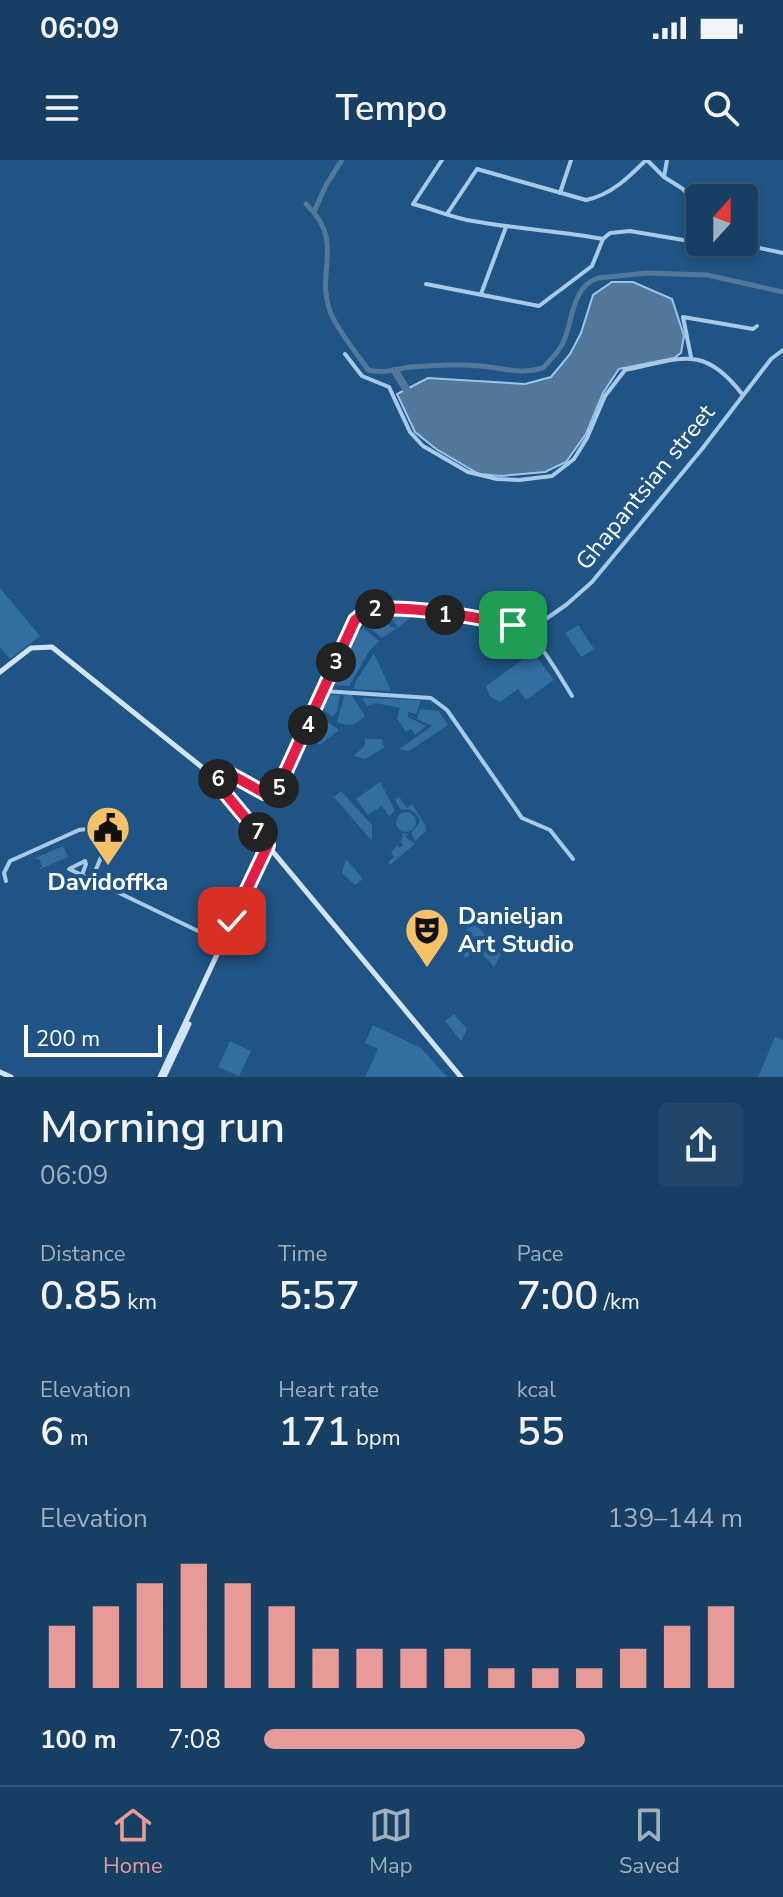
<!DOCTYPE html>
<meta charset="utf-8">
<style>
:root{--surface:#173f63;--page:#204669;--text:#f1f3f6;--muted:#9eafbe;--line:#365878;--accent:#e69b98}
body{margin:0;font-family:"Nunito Sans",sans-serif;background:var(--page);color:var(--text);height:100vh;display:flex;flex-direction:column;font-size:30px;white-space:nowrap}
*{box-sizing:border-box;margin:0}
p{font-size:26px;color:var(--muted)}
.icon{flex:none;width:44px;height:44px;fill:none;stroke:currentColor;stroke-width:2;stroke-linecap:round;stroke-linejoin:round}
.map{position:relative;height:917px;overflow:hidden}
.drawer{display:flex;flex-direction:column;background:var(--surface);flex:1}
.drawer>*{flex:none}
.needle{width:52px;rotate:21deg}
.buttons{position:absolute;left:686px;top:24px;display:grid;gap:16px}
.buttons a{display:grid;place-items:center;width:72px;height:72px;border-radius:8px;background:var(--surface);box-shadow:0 4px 12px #0003,0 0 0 2px var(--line);font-size:40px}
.scale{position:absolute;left:24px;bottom:20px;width:138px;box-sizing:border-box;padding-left:8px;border:4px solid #fff;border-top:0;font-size:22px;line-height:28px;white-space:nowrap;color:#fff;-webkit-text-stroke:6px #1f5484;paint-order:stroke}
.pin{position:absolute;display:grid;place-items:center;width:68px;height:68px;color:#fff;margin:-34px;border-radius:16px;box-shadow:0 4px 12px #0006}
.km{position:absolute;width:40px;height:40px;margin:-20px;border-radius:50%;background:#222;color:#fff;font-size:22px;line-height:40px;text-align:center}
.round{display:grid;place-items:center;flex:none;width:84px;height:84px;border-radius:8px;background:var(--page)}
.head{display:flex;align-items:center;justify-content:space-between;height:136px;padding:0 40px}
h1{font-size:44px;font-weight:600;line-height:60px}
.stats{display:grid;grid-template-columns:repeat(3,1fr);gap:12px;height:136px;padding:8px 40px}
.stats div{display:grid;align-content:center}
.stats b{font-size:40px;font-weight:600}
.stats small{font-size:22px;font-weight:400}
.stats p{font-size:22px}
.chart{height:224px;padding:16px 40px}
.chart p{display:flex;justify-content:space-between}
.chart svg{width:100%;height:144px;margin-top:8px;stroke:var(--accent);stroke-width:6}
ul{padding:0 40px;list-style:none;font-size:26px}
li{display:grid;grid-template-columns:128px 96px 1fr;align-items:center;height:60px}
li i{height:20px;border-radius:10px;background:var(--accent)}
.status{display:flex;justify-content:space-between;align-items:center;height:56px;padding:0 40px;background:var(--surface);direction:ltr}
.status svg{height:22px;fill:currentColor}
header{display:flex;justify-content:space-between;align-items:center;height:104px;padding:0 40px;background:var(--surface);font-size:36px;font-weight:600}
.dock{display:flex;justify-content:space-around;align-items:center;height:112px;border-top:2px solid var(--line);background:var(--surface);font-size:22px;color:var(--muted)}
.dock a{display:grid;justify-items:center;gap:4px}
.dock .active{color:var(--accent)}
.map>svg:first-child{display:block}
.green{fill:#336ea1}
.water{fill:#52789b;stroke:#9ac6eb;stroke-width:2}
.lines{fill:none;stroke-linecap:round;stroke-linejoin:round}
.canal{stroke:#52789b;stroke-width:5}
.river{stroke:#52789b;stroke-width:8}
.street{stroke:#a7cae9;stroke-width:4}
.secondary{stroke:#d2e5f7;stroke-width:5}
.route-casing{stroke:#fff;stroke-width:16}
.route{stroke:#e11d48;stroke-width:10}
.labels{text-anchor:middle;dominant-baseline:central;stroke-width:8;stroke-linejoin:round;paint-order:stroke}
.street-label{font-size:24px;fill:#fff;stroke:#1f5484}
.poi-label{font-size:24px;font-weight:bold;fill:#fff;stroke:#1f5484}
</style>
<div class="status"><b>06:09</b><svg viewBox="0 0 49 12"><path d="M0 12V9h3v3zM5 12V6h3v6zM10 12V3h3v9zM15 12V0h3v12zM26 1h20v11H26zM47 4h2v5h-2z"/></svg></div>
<header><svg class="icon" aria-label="menu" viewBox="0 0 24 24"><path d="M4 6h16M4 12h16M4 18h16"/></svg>Tempo<svg class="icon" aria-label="search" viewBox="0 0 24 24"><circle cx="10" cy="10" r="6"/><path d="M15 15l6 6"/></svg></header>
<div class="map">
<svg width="783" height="917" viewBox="0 0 783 917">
<rect width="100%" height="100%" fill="#1f5484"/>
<g class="green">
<polygon points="0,428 40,476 10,499 0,487"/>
<polygon points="392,454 411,457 398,468 393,460 388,462 390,467 397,468 382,478 366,465"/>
<polygon points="578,465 594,489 581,497 565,473"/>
<polygon points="363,468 379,481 370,490 349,526 333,525 355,475"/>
<polygon points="533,492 554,520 526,540 518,529 500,542 489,536 486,526"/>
<polygon points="374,493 391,531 354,529 356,521"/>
<path d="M351 534 365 556C354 566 351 567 337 562L344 536Z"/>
<polygon points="328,535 340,535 337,552 332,557 322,548"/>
<polygon points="362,538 421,540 416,554 408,552 408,557 426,566 415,575 411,569 406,572 397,558 400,548 376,543 367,546"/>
<polygon points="420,549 439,551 448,565 409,591 399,589 432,566 417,559"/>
<polygon points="320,556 339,570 321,584 307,581"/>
<polygon points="365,579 382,579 384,588 365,599 354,596 365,585"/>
<polygon points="380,622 395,650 389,656 382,646 368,655 356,639"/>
<polygon points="341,631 372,665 372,681 334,637"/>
<path d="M399 637 407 648 412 644 425 665 426 671 415 681 411 673 420 662C418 653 411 648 401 650L395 640Z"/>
<circle cx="406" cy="662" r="10"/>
<polygon points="401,673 408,674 406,677 415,684 390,705 388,702 394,697 391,692 397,686 399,688 403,685 400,681 403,677"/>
<polygon points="63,686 68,697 38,710 42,706 39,699 33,699"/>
<polygon points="346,699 363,719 355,725 342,713"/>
<polygon points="475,763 501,794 494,807 478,789 466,798 459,791 470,781 463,773"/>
<polygon points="454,854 467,869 461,881 445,861"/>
<polygon points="373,865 421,888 447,917 365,917 378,889 365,883"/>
<polygon points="775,877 783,880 783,917 758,917"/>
<polygon points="230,881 251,891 239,916 218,907"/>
</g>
<polygon class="water" points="612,122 633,122 672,139 684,176 681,193 674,198 619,209 603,233 586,274 566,302 545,312 501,316 479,314 436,289 415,272 397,234 428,218 525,224 551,217 570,194 581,173 593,135"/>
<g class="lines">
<g class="canal">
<path d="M306 44C346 82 315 110 330 151 336 169 357 193 368 210 384 214 395 209 411 207 434 205 458 204 481 206 506 208 517 215 543 208 550 200 558 193 563 183 573 162 571 127 598 118L647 113 707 115 783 132"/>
<polyline points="314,52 326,25 342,0"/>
</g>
<polyline class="river" points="395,211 406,229"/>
<g class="street">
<path d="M442 0 413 44C433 49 453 58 473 61 516 69 560 71 603 79L610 73 630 71 701 83 755 87 783 93"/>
<polyline points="647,0 664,17"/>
<polyline points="667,0 664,17 683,29 700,50"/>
<polyline points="560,33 571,0"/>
<path d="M447 54 477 9 586 40C611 35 629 17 646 0"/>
<polyline points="426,124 539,146 592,106 603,79"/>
<polyline points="481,134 506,67"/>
<path d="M345 194 362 216 389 227 410 272 423 286 468 312 497 319 519 320 552 316 574 299 587 278 605 236 625 210C680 199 703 183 742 234"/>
<polyline points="691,197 683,157 753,169 757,166"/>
<polyline points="527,472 566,445 592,422 702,289 771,199 783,190"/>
<polyline points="323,531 431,538 447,550 522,658 550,670 573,699"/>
<path d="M213 622 225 614 264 633 277 631 355 460C362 454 368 450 377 449 401 447 507 458 524 471 542 483 560 517 572 536"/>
<polyline points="82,715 69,709 85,701 86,704 82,715 225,784"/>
<path d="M6 721 4 713 10 701 79 670C92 668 104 670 106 685L92 719"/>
</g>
<g class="secondary">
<polyline points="0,512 31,488 52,487 203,608 461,917"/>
<polyline points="0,912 11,917"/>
<polyline points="160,917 268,685"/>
<polyline points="164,917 189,864"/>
</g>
</g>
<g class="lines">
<g class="route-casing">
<path id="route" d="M232 761 268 685 215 621 225 614H230L264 633 277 631 355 460C362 454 368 450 377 449 415 446 475 457 513 465"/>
</g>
<use href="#route" class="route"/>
</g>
<defs>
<g id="civic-pin" transform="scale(2.3)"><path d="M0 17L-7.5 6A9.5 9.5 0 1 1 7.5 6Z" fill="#f7c267" stroke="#1f5484"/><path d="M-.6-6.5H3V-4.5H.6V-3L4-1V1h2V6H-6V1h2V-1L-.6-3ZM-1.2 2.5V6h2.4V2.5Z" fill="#111"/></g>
<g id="theatre-pin" transform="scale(2.3)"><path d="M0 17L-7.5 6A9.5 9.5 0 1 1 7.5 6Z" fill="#f7c267" stroke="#1f5484"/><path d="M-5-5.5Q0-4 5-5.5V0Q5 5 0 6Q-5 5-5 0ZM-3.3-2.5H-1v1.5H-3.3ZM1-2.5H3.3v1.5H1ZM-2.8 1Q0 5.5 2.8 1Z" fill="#111"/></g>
</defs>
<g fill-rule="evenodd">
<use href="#civic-pin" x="108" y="668"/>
<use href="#theatre-pin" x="427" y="770"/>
</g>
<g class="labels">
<g class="street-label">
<text transform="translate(645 327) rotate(-51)">Ghapantsian street</text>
</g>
<g class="poi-label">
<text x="108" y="722">Davidoffka</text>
<text x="458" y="756" text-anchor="start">Danieljan<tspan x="458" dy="28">Art Studio</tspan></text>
</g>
</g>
</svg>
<div class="buttons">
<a><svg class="needle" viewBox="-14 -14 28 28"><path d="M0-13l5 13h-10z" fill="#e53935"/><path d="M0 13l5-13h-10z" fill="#9eafbe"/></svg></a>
</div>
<div class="scale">200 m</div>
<div class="pin" style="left:513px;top:465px;background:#1e9e55"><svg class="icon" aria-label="arrive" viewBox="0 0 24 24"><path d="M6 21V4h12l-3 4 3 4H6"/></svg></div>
<div class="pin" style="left:232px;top:761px;background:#d93025"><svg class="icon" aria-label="check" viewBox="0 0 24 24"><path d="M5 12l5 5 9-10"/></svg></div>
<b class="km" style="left:445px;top:455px">1</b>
<b class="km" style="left:375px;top:449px">2</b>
<b class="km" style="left:336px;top:502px">3</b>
<b class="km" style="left:308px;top:565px">4</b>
<b class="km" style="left:279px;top:628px">5</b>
<b class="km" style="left:218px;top:619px">6</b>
<b class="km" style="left:258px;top:672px">7</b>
</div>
<section class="drawer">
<div class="head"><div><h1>Morning run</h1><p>06:09</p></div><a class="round"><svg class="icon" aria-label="share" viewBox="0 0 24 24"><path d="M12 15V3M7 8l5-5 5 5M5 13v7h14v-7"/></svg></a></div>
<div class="stats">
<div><p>Distance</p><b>0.85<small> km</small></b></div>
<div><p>Time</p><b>5:57</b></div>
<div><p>Pace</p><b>7:00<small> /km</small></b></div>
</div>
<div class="stats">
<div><p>Elevation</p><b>6<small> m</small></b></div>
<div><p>Heart rate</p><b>171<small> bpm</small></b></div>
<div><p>kcal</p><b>55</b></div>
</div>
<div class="chart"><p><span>Elevation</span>139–144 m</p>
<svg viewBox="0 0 160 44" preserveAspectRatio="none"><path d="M5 44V25M15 44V19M25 44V12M35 44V6M45 44V12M55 44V19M65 44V32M75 44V32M85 44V32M95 44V32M105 44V38M115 44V38M125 44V38M135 44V32M145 44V25M155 44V19"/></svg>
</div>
<ul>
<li><b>100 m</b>7:08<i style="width:67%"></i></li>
</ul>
</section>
<nav class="dock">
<a class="active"><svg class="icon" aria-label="home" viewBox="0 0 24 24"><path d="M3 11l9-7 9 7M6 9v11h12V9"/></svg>Home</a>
<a><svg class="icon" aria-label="map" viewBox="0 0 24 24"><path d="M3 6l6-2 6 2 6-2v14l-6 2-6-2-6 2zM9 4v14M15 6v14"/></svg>Map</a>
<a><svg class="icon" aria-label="saved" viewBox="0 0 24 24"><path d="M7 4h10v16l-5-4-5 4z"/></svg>Saved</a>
</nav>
